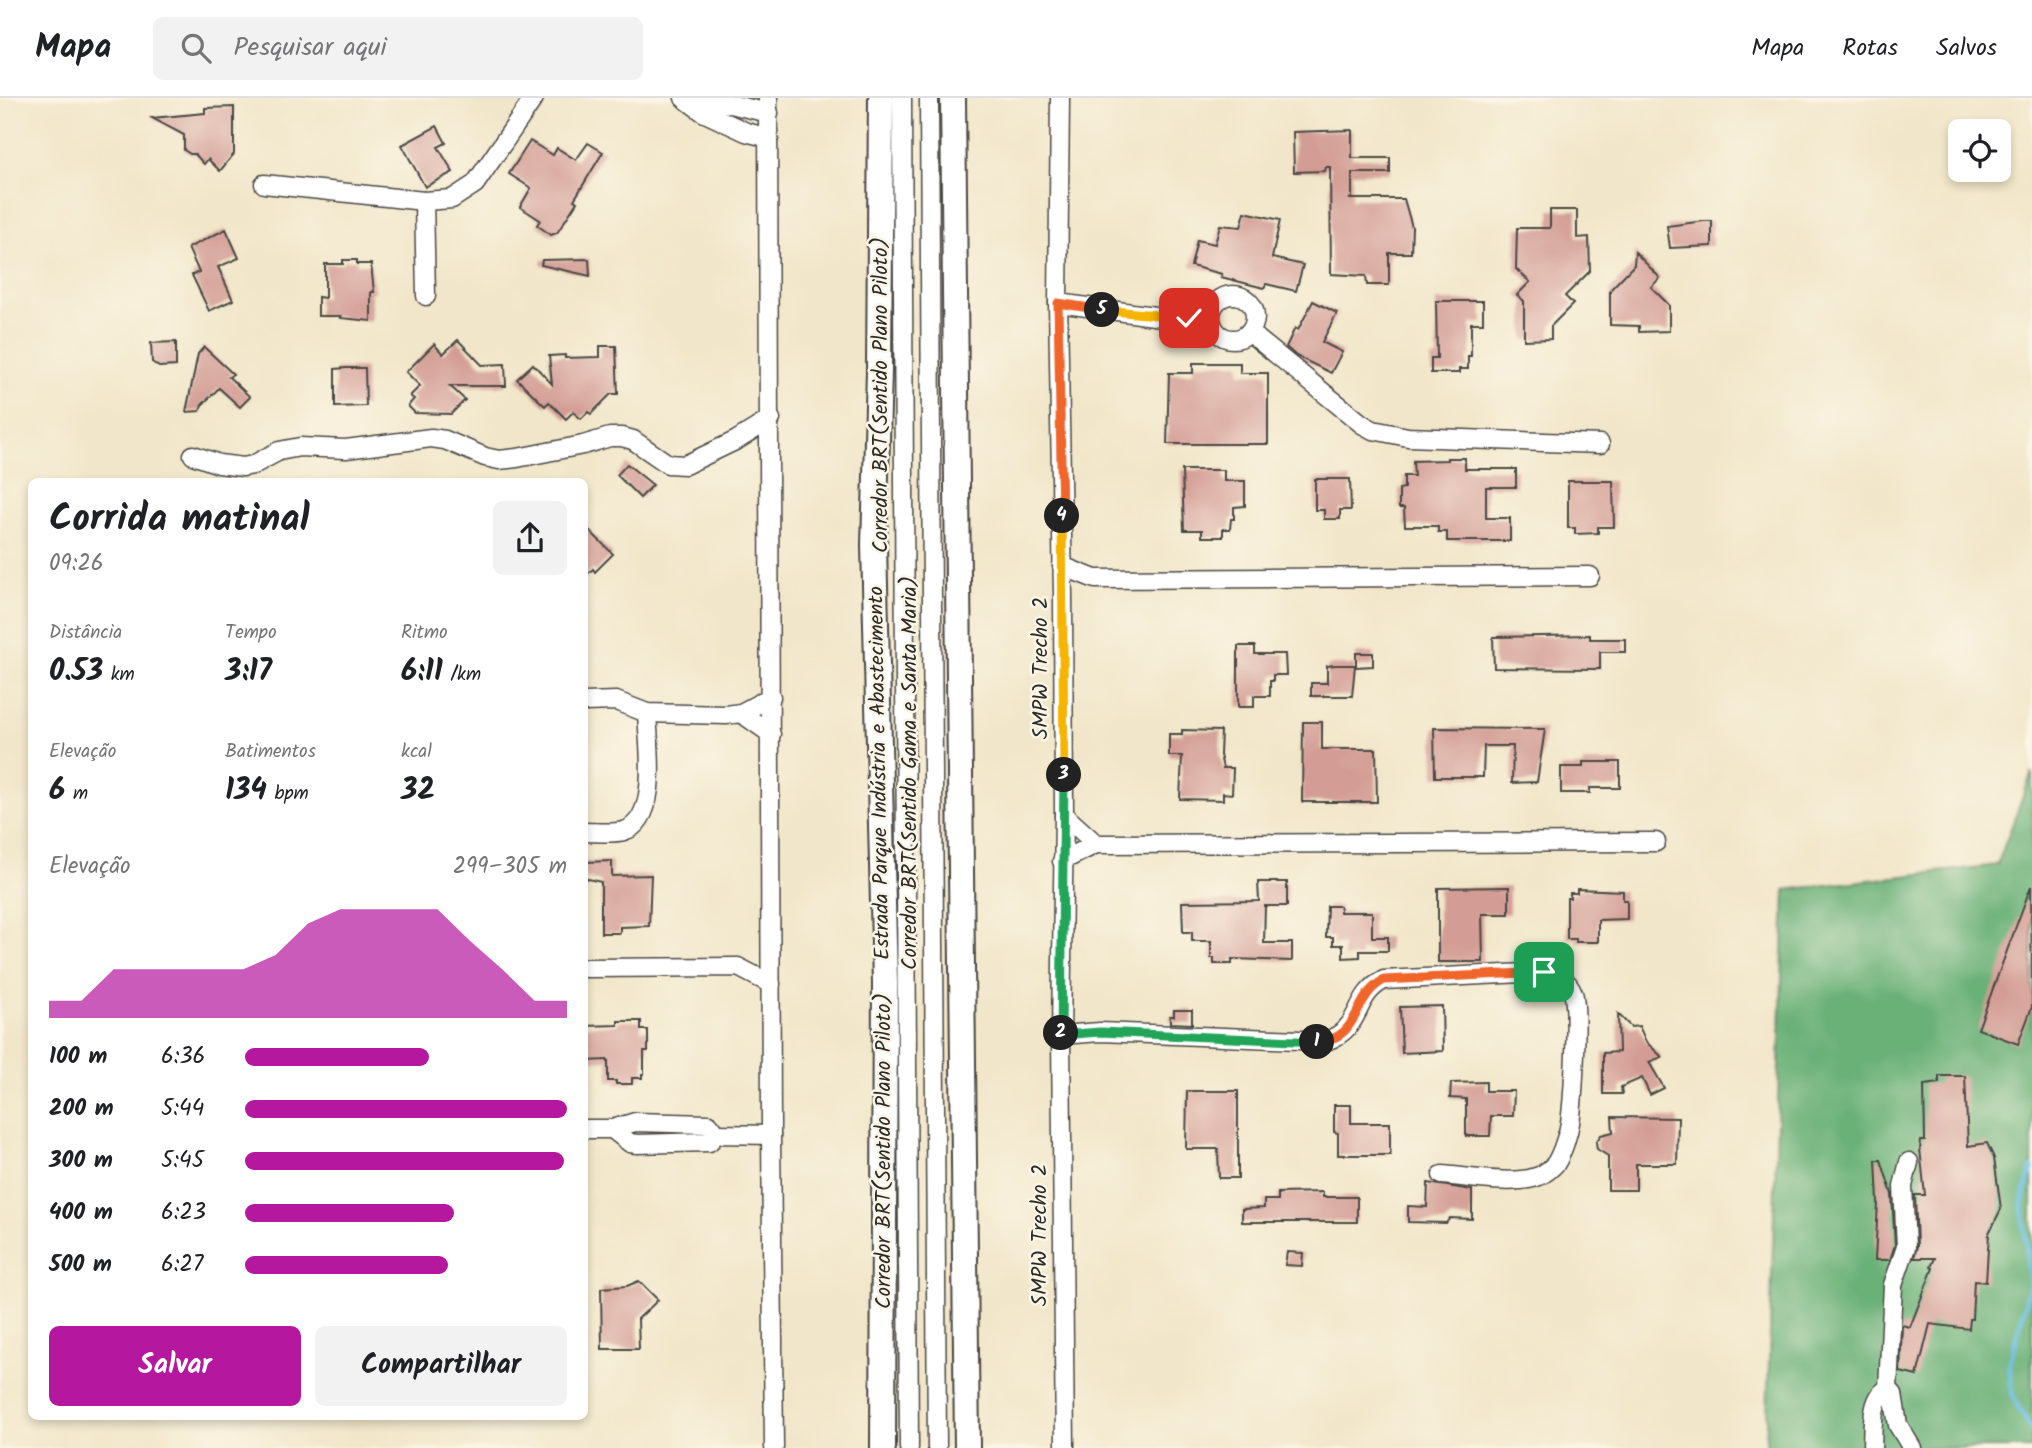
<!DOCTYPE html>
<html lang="pt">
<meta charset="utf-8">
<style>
:root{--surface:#fff;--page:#f2f2f2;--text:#202124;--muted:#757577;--line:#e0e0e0;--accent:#b5179e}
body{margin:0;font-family:Kalam,sans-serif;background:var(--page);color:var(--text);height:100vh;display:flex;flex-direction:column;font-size:26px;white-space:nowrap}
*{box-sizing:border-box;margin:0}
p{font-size:23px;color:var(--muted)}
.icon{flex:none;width:38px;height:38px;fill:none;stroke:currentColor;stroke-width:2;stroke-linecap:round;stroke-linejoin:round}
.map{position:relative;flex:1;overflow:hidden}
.drawer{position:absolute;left:28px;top:380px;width:560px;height:942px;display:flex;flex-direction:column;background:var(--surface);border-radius:10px;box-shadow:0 4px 10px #0003}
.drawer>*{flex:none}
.tools{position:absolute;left:1948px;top:21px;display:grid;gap:14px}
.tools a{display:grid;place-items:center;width:63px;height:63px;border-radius:10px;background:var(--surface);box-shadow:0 4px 10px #0003;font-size:35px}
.pin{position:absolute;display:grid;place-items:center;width:60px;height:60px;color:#fff;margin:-30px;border-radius:14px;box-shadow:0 4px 10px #0006}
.km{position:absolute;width:35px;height:35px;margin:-18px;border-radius:50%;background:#222;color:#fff;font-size:19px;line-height:35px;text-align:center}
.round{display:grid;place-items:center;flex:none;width:74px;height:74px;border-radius:10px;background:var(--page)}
.head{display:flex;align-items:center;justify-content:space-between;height:119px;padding:0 21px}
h1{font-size:38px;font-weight:700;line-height:52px}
.stats{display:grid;grid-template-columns:repeat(3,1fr);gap:10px;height:119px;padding:7px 21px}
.stats div{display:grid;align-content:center}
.stats b{font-size:30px;font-weight:700}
.stats small{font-size:19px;font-weight:400}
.stats p{font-size:19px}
.chart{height:196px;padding:14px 21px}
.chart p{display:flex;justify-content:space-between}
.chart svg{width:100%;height:126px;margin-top:7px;fill:var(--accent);opacity:.7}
.primary-button{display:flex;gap:14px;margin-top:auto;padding:14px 21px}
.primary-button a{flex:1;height:80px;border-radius:10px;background:var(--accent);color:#fff;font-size:28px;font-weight:700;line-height:80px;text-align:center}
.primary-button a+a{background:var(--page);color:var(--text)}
ul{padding:0 21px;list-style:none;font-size:23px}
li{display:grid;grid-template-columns:112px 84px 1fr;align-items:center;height:52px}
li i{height:18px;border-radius:9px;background:var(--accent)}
header{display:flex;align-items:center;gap:42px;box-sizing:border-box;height:98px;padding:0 35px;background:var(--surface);border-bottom:2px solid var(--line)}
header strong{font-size:33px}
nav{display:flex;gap:38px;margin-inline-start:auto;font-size:24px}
.search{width:490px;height:63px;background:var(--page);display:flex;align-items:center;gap:18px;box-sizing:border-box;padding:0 24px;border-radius:10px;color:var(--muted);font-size:26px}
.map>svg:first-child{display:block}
.forest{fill:#6ab178;stroke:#4a6e52;stroke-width:2}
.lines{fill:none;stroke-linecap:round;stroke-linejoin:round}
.stream{stroke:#64bbe1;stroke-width:5}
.building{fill:#d39d95}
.minor-casing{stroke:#494743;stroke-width:21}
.highway-casing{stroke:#494743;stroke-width:28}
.minor{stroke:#fff;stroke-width:18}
.highway{stroke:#fff;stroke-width:24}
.split-1-casing{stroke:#fff;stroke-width:14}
.split-2-casing{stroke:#fff;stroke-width:14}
.split-3-casing{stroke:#fff;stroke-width:14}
.split-4-casing{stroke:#fff;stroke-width:14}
.split-5-casing{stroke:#fff;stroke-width:14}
.split-6-casing{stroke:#fff;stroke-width:14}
.split-1{stroke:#f0652b;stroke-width:9}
.split-2{stroke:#22a559;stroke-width:9}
.split-3{stroke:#22a559;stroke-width:9}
.split-4{stroke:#f5b400;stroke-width:9}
.split-5{stroke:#f0652b;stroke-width:9}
.split-6{stroke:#f5b400;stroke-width:9}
.labels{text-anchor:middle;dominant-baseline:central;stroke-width:5;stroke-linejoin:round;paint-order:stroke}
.street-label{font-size:21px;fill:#2b2b2b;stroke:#fcf5e5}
</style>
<header>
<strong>Mapa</strong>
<div class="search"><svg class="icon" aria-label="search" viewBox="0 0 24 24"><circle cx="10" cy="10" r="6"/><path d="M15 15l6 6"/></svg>Pesquisar aqui</div>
<nav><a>Mapa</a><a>Rotas</a><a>Salvos</a></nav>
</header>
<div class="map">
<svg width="2032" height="1350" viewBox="0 0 2032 1350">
<rect width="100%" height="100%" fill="#fcf5e5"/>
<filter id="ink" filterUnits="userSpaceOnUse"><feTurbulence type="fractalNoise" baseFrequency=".0143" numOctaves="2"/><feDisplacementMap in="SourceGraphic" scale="14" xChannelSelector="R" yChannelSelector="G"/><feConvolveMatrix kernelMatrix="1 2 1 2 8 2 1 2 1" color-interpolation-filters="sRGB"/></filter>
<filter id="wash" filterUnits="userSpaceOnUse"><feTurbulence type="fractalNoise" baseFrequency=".00686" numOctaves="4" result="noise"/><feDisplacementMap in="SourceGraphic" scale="28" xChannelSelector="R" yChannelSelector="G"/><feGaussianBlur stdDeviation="1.57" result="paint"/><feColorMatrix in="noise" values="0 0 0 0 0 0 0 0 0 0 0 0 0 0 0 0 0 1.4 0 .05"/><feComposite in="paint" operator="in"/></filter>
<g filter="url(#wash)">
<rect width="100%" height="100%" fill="#f1e6c9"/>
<polygon class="forest" points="2032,674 2032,1350 1766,1350 1785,792 1997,767"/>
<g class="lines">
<polyline class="stream" points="2032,1070 2022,1104 2030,1187 2009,1268 2013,1299 2032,1333"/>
</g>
<g id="blocks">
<g class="building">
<polygon points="234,9 234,56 220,73 208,61 204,66 195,56 190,56 184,52 184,37 152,20 205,15 205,10"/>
<polygon points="437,28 446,45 438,49 453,74 425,89 402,47"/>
<polygon points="1352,32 1352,60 1390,60 1390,75 1352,75 1352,100 1349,101 1404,101 1412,129 1411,155 1389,155 1389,187 1367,187 1366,178 1331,176 1330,69 1326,69 1325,73 1294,74 1293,34"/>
<polygon points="530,43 553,57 557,50 576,62 588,45 603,54 574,102 577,104 557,135 551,137 537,127 540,122 520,109 531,90 509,76"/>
<polygon points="1550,112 1577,112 1577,140 1589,139 1590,173 1565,198 1573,206 1551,228 1551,241 1524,242 1524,203 1517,197 1530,184 1516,171 1517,130 1550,130"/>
<polygon points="1245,114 1280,122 1272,160 1303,167 1296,193 1266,186 1264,190 1221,179 1222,176 1191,168 1197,142 1215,146 1220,127 1241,129"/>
<polygon points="1704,123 1712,123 1712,148 1670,150 1667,128"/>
<polygon points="226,131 239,160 218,169 233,202 209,213 192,177 199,174 188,150"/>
<polygon points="1635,154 1660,180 1651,189 1669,207 1669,233 1639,234 1639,228 1610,227 1610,192 1634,167"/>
<polygon points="589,161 590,178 541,167 542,162"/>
<polygon points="343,162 357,162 357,166 371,166 374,194 371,194 371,223 340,220 341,218 318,218 318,199 325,200 325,166 343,166"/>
<polygon points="1313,203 1337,215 1322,244 1342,254 1331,275 1296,258 1286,249 1295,230 1298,232"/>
<polygon points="1436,203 1483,203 1483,225 1471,225 1471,258 1468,258 1468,271 1459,271 1459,275 1431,275 1431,260 1437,260"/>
<polygon points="458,242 482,267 505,266 506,288 450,288 465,302 451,316 415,315 408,308 414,301 410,298 420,288 406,274 434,246 443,256"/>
<polygon points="176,244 176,268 159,269 152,264 151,245"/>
<polygon points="600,248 616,248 618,296 611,296 591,316 588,314 581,321 573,314 566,321 549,304 545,308 517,281 533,266 552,286 549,258 565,257 565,260 600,259"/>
<polygon points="204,249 233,276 229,279 250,299 240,309 219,290 202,307 200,313 186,314 198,256"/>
<polygon points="1193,265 1240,265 1240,275 1268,275 1268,346 1167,346 1169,275 1193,275"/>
<polygon points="346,270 365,270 366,308 335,309 335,271"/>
<polygon points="1447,360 1465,360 1465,371 1516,371 1516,389 1486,389 1486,420 1510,420 1510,443 1447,443 1447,434 1438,434 1438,428 1405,428 1404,410 1399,410 1399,391 1404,390 1404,378 1414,378 1413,363 1447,362"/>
<polygon points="627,366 653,387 640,400 617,377"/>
<polygon points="1182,372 1224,372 1224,383 1245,383 1245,408 1234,409 1234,421 1231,421 1230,431 1223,431 1223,439 1202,439 1202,432 1184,432"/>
<polygon points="1315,381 1350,381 1351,412 1340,412 1340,421 1324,421 1324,412 1315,412"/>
<polygon points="1568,383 1613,383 1614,429 1598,429 1598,435 1575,436 1575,430 1568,430"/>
<polygon points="584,427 613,456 595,474 593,471 584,479"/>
<polygon points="1590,537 1590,541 1625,541 1625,554 1600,554 1600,571 1494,570 1493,539"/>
<polygon points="1238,548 1255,548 1255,556 1285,556 1286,577 1273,577 1273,583 1270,583 1270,598 1254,598 1254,609 1238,609"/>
<polygon points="1356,555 1373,555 1373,568 1356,569"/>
<polygon points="1335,567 1355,567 1352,598 1311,598 1311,585 1327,585 1327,568"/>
<polygon points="1303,624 1322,624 1322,651 1376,651 1377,704 1302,704"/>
<polygon points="1434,630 1545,631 1537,684 1512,685 1513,648 1484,648 1483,679 1435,679"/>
<polygon points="1182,632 1221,633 1220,657 1223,670 1233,670 1232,696 1223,695 1223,702 1180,701 1182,658 1169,658 1169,636 1182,636"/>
<polygon points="1583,664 1620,664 1620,690 1590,690 1590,695 1561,695 1561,669 1583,669"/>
<polygon points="612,763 612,778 651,777 649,828 620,829 620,835 601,835 601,784 584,780 584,764"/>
<polygon points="1258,784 1287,784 1287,808 1265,808 1264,845 1292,845 1292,863 1232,861 1232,866 1214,866 1214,860 1211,860 1211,843 1192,843 1192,834 1183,834 1182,804 1259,803"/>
<polygon points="2031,788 2032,909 2018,946 1978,931"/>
<polygon points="1509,789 1509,816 1482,816 1483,864 1438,864 1438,790"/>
<polygon points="1577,791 1623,793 1623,802 1627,802 1627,821 1598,822 1598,844 1576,844 1576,841 1567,841 1567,800 1570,800 1570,795 1577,795"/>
<polygon points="1327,808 1340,808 1340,814 1372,814 1372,839 1388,839 1388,853 1360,853 1360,859 1343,860 1343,847 1333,847 1333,839 1326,839"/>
<polygon points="1442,908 1443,953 1402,955 1400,909"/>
<polygon points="1174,912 1192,912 1192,926 1170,925 1170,918 1174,918"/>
<polygon points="1618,916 1631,929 1639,928 1646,944 1662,959 1649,964 1664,990 1650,997 1642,980 1621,989 1622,996 1603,996 1603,955 1619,954"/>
<polygon points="618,923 641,923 641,932 648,932 648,953 644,953 644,976 642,976 642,980 632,980 632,986 616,986 616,983 608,983 608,962 584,963 584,928 618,927"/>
<polygon points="1939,978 1965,978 1968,1048 1987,1045 1994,1060 2001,1111 1989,1135 1986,1184 1974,1183 1972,1221 1970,1221 1969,1231 1930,1226 1917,1278 1900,1274 1902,1227 1910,1229 1933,1170 1931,1169 1935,1160 1914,1160 1917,1148 1915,1097 1925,1097 1920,1051 1921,1043 1925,1043 1924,987 1939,985"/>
<polygon points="1486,984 1486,993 1514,993 1513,1018 1491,1018 1490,1038 1466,1038 1466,1001 1450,1000 1451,985"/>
<polygon points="1187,993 1238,993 1238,1080 1219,1080 1218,1051 1186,1051"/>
<polygon points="1334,1007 1351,1007 1351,1025 1390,1025 1390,1057 1338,1057 1338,1035 1334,1034"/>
<polygon points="1612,1019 1678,1020 1677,1066 1636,1066 1636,1092 1608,1092 1608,1058 1597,1051 1596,1044 1601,1037 1613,1034"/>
<polygon points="1876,1062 1881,1062 1892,1096 1895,1147 1890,1162 1875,1162 1878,1104"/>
<polygon points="1428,1085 1472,1092 1472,1121 1450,1120 1446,1125 1408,1124 1408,1108 1427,1109"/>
<polygon points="1323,1094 1323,1099 1357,1099 1357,1124 1242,1124 1242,1111 1264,1110 1264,1102 1278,1102 1278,1095"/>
<polygon points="1287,1154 1303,1155 1302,1168 1285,1167"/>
<polygon points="639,1183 658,1202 638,1221 639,1251 602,1251 601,1190 627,1188"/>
</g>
</g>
</g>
<g filter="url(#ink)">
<use href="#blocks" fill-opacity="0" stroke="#494743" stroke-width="2"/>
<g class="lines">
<g class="minor-casing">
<g id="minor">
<polyline points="684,0 703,14 746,34 769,40"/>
<polyline points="768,0 771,1037 774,1350"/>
<polyline points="902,0 909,1350"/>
<polyline points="929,0 937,1350"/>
<polyline points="1060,0 1058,205 1063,496 1064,717 1061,937 1065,1350"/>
<polyline points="691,4 698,0 708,1 769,15"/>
<polyline points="264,86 424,103 452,101 475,86 534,0"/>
<polyline points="424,103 426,198"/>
<circle cx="1233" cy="219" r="22"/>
<polyline points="1058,205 1169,220 1210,218"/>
<polyline points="1249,234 1362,326 1373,332 1408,339 1600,346"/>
<polyline points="193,357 219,366 243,369 253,367 279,353 300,349 346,351 431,340 445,342 485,359 499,362 517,360 583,347 610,339 622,339 633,342 668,366 685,367 737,342 771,321"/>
<polyline points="1062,468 1095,481 1590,478"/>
<polyline points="584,604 616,603 647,615 726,617 741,615 771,599"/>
<polyline points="741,615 771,636"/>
<polyline points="1064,717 1096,746"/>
<path d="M584 734C596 734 612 736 624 733 661 721 648 645 647 615"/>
<polyline points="1062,763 1096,746 1656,744"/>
<polyline points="586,870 738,869 771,886"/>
<path d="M1061 937 1100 934 1326 943C1364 930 1352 898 1384 882L1544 874C1557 877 1568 881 1573 895 1579 911 1573 1005 1570 1025 1568 1037 1562 1055 1556 1065 1552 1070 1544 1076 1539 1078 1515 1088 1468 1079 1442 1077"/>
<polyline points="584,1031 612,1031 635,1024 709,1026 717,1036"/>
<polyline points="612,1031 630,1045 637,1046 709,1044 717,1036 771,1037"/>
<polyline points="1909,1064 1903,1088 1906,1149 1893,1187 1888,1291 1893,1296 1898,1327 1912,1350"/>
<path d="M1872 1350C1873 1333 1870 1298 1888 1291"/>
</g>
</g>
<g class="highway-casing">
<g id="highway">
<polyline points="881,0 879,273 874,447 885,885 883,1350"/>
<polyline points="953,0 967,1350"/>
</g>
</g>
<use href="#minor" class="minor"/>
<use href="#highway" class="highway"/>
</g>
</g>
<g class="lines" filter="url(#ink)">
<g class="split-1-casing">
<path id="split-1" d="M1317 944C1362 941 1351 899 1384 882L1544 874"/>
</g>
<g class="split-2-casing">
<polyline id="split-2" points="1061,935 1061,937 1100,934 1317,944"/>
</g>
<g class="split-3-casing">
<polyline id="split-3" points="1061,935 1064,677"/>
</g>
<g class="split-4-casing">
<polyline id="split-4" points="1062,418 1064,677"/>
</g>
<g class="split-5-casing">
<polyline id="split-5" points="1062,418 1058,205 1102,212"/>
</g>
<g class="split-6-casing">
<polyline id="split-6" points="1102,212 1189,220"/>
</g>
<use href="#split-1" class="split-1"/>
<use href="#split-2" class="split-2"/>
<use href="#split-3" class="split-3"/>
<use href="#split-4" class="split-4"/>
<use href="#split-5" class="split-5"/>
<use href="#split-6" class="split-6"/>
</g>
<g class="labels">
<g class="street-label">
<text transform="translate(881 297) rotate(-90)">Corredor BRT(Sentido Plano Piloto)</text>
<text transform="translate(1041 570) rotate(-90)">SMPW Trecho 2</text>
<text transform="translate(880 675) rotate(-91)">Estrada Parque Indústria e Abastecimento</text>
<text transform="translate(910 675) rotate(-90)">Corredor BRT(Sentido Gama e Santa Maria)</text>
<text transform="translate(884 1053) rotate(-90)">Corredor BRT(Sentido Plano Piloto)</text>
<text transform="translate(1040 1137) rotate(-90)">SMPW Trecho 2</text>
</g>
</g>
</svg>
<div class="tools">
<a><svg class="icon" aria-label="locate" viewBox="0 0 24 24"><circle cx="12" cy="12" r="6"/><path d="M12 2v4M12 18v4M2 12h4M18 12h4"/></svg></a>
</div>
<div class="pin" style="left:1544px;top:874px;background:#1e9e55"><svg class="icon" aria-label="arrive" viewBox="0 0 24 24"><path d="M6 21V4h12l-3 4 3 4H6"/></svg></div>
<div class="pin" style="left:1189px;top:220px;background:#d93025"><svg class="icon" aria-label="check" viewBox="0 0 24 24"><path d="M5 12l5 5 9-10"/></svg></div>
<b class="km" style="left:1317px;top:944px">1</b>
<b class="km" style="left:1061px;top:935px">2</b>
<b class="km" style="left:1064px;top:677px">3</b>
<b class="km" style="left:1062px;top:418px">4</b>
<b class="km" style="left:1102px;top:212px">5</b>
<section class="drawer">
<div class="head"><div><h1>Corrida matinal</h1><p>09:26</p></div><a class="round"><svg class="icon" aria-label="share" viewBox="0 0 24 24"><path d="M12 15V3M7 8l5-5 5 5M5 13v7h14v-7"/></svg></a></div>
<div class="stats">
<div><p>Distância</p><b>0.53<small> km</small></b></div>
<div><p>Tempo</p><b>3:17</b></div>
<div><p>Ritmo</p><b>6:11<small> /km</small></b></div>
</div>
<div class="stats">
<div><p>Elevação</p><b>6<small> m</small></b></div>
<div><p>Batimentos</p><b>134<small> bpm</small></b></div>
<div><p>kcal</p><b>32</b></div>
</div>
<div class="chart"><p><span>Elevação</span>299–305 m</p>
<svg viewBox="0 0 160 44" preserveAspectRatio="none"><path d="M0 44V38L10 38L20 27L30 27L40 27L50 27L60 27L70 22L80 11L90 6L100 6L110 6L120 6L130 17L140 27L150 38L160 38V44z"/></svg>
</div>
<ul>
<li><b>100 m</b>6:36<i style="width:57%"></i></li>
<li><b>200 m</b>5:44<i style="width:100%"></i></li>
<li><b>300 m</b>5:45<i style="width:99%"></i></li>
<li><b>400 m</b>6:23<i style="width:65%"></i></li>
<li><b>500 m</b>6:27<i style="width:63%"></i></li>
</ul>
<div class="primary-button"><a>Salvar</a><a>Compartilhar</a></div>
</section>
</div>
